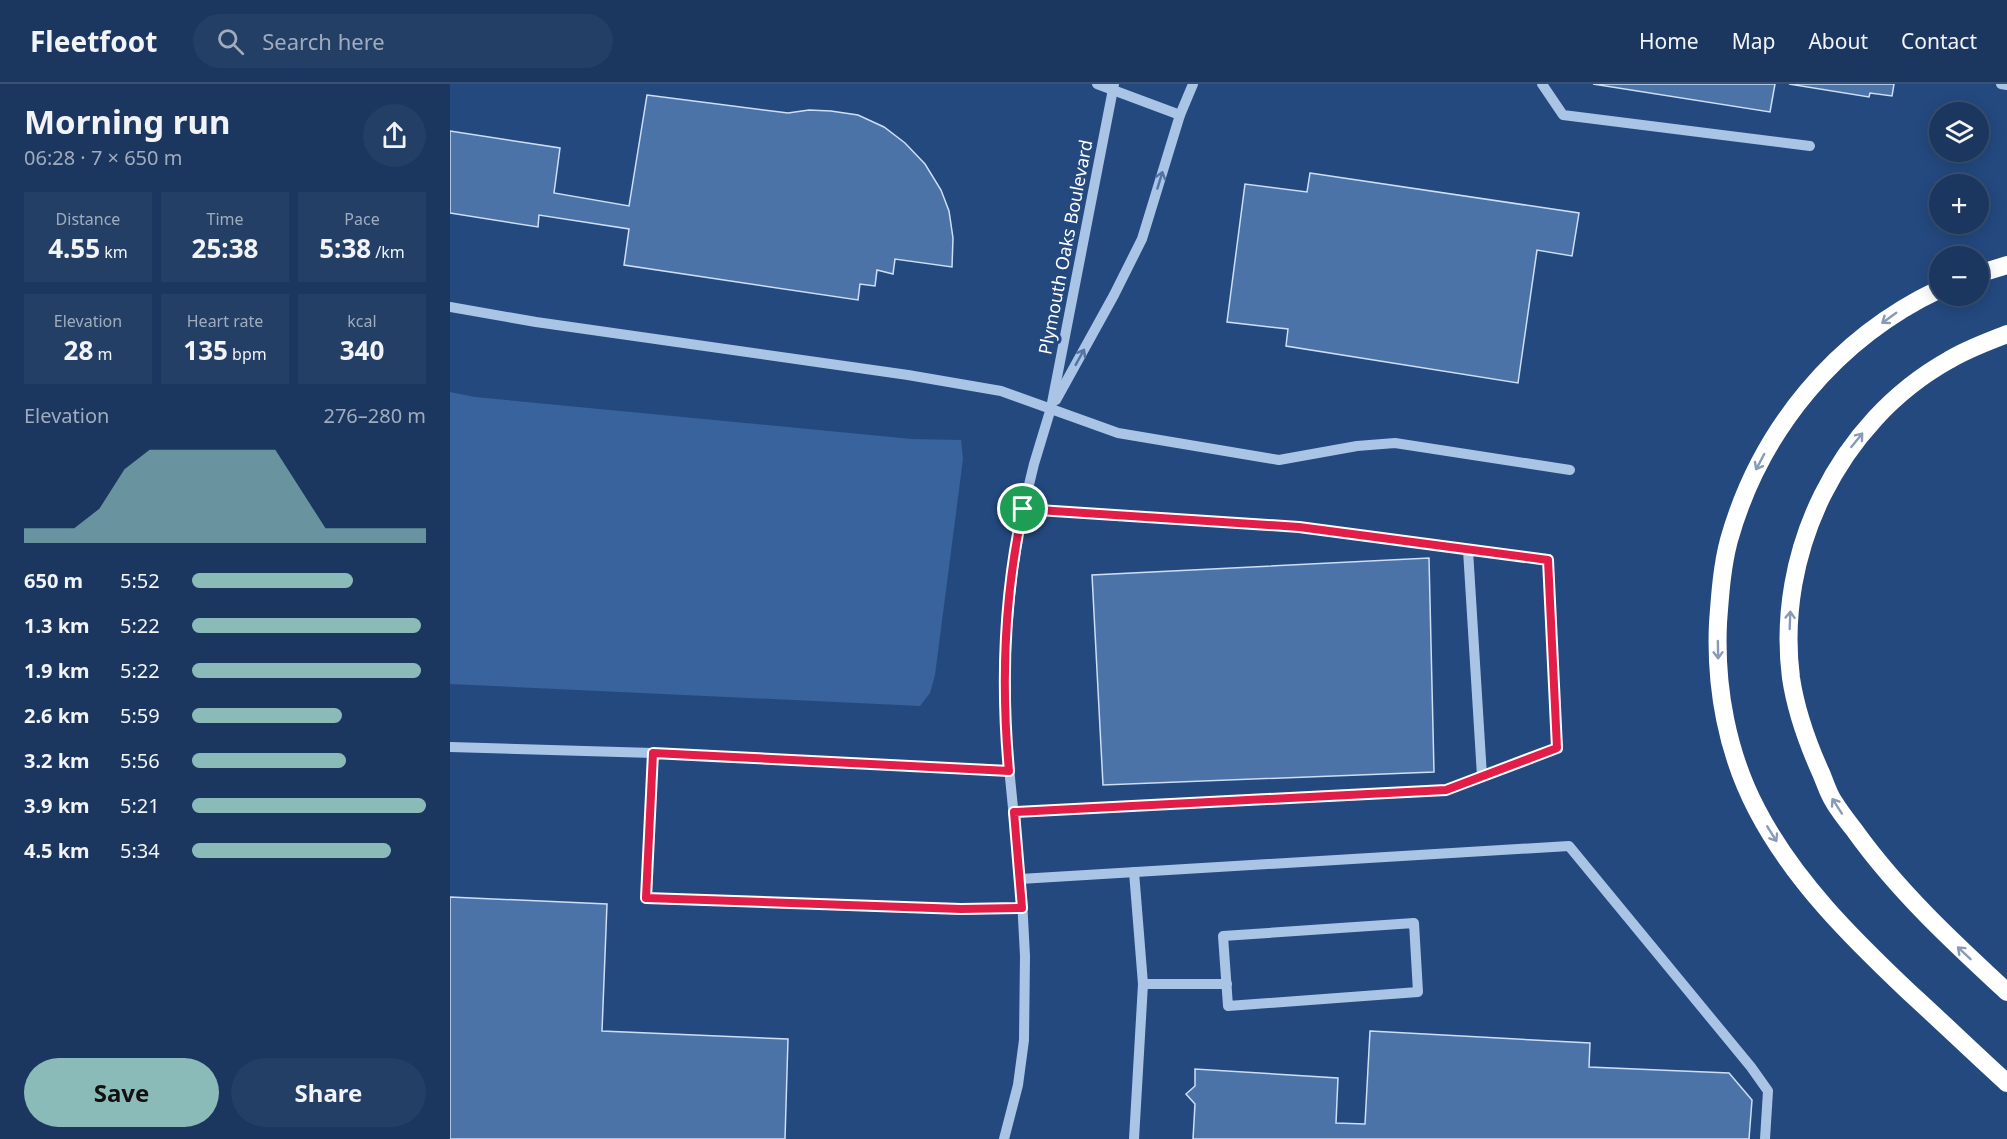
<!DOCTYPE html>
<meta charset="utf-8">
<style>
:root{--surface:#1b375f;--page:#243f65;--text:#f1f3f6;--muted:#a0acbd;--line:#395174;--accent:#8bbbb9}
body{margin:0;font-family:"Noto Sans",sans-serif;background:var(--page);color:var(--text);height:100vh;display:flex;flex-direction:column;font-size:22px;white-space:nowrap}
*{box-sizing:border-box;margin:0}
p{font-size:20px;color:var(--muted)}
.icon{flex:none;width:33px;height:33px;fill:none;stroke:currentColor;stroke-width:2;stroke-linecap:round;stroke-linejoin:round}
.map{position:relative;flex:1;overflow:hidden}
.drawer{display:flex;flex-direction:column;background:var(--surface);width:450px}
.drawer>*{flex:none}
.buttons{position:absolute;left:1479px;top:18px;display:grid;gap:12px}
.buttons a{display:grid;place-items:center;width:60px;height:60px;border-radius:50%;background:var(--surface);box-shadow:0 3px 15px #0003,0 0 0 2px var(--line);font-size:30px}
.pin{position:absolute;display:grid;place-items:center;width:51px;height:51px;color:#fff;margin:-26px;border:3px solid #fff;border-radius:50%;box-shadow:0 2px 6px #0007}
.round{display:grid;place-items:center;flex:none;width:63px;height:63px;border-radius:32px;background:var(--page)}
.head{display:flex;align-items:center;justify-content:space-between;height:102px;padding:0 24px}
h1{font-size:33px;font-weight:700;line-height:45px}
.figures{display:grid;grid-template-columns:repeat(3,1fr);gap:9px;height:102px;padding:6px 24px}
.figures div{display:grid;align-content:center;border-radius:0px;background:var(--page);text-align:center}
.figures b{font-size:26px;font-weight:700}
.figures small{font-size:16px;font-weight:400}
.figures p{font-size:16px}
.chart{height:168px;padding:12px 24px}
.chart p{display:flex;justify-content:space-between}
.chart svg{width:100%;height:108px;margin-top:6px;fill:var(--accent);opacity:.7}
.button{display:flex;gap:12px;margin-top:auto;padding:12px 24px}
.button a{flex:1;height:69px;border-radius:36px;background:var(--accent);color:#111;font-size:24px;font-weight:700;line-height:69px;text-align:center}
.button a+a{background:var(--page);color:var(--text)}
ul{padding:0 24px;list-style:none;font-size:20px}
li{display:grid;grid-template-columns:96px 72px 1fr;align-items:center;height:45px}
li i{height:15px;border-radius:8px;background:var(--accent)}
header{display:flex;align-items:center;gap:36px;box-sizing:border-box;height:84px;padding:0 30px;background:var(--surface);border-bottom:2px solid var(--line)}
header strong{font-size:28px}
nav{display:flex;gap:33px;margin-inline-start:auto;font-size:21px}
.search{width:420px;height:54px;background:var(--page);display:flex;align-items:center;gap:15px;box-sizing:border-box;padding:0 21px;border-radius:33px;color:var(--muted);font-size:22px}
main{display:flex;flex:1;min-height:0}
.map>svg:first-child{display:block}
.green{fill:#38639d}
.building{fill:#4c73a8;stroke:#cddef5;stroke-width:1.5}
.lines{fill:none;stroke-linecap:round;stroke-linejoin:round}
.minor{stroke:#aac4e6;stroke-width:10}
.highway{stroke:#fff;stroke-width:18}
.oneway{stroke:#5374a3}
.oneway2{stroke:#879bb9}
.route-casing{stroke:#fff;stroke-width:12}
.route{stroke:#e11d48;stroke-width:8}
.labels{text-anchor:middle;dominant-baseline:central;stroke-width:6;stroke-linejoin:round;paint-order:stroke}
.street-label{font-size:18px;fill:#fff;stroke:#24497f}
</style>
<header>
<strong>Fleetfoot</strong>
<div class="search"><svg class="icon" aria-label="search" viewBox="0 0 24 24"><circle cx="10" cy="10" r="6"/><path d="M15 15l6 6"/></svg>Search here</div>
<nav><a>Home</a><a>Map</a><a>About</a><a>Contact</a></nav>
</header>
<main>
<section class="drawer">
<div class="head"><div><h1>Morning run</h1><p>06:28 · 7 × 650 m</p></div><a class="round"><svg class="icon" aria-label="share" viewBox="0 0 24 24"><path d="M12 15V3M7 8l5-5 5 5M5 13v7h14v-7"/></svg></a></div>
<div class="figures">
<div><p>Distance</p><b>4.55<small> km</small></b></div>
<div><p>Time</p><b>25:38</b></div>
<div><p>Pace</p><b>5:38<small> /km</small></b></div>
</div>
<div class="figures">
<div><p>Elevation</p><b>28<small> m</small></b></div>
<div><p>Heart rate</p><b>135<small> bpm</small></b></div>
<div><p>kcal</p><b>340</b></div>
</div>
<div class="chart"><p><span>Elevation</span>276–280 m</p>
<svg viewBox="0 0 160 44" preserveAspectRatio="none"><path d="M0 44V38L10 38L20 38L30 30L40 14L50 6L60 6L70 6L80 6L90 6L100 6L110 22L120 38L130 38L140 38L150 38L160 38V44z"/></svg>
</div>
<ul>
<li><b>650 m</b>5:52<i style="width:69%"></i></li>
<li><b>1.3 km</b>5:22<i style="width:98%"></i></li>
<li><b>1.9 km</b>5:22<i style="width:98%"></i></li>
<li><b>2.6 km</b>5:59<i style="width:64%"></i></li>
<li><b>3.2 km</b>5:56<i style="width:66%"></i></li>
<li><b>3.9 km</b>5:21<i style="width:100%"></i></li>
<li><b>4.5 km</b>5:34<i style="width:85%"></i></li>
</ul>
<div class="button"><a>Save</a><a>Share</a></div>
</section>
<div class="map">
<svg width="1557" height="1055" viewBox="0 0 1557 1055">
<rect width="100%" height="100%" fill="#24497f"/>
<polygon class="green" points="0,308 25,313 462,355 511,356 513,375 485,591 480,609 470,622 0,600"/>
<g class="building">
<polygon points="1143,0 1325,0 1320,28"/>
<polygon points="1339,0 1444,0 1442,12 1420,9 1419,13"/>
<polygon points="197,11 338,29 359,26 381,27 408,31 434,43 455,59 475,80 491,106 499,127 503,154 502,183 445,175 443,190 427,186 425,202 410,200 408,216 174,181 179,145 89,131 88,143 0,129 0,47 110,64 104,109 179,122"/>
<polygon points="860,89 1129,129 1122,172 1087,166 1068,299 836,262 838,245 777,238 795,100 857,108"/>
<polygon points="979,474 984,688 653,701 642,491"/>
<polygon points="0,813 157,820 152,947 338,955 335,1055 0,1055"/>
<polygon points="920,947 1140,959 1139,983 1279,989 1302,1016 1299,1055 743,1055 745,1020 736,1010 745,1002 745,985 888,994 886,1039 915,1040"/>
</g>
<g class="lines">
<g class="minor">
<polyline points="647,0 730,31"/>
<polyline points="1092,0 1113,31 1360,62"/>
<polyline points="1551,0 1557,1"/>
<polyline points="0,223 86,238 458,291 551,307 668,349 829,376 907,362 945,359 1120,386"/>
<polyline points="606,316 664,211 692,155 730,31 743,0"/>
<polyline points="1018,466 1032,692"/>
<polyline points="0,663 203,669 559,687"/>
<polyline points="203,669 196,814 511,825 572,824"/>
<polyline points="563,728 996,706 1107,664 1098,476 849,443 573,425"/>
<polyline points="684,788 693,900 684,1055"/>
<polyline points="570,795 1119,762 1301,983 1318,1007 1315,1055"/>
<polygon points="964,839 968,908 778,922 773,852"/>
<polyline points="693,900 777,900"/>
<polyline points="554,1055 568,1001 574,956 575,872 572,815 556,653 556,556 562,491 571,434 584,380 601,324 664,0"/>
</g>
<g class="highway">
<polyline points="1528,190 1557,181"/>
<path d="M1490 205C1386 254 1310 346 1279 456 1272 482 1270 511 1268 539 1265 603 1277 669 1307 726 1344 797 1402 854 1459 908 1492 938 1524 969 1557 999"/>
<path d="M1557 250C1537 258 1517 265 1499 276 1388 338 1325 469 1341 594 1346 627 1357 658 1371 689 1375 698 1378 709 1384 718 1390 728 1398 738 1405 747 1448 807 1503 858 1557 908"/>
</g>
</g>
<defs><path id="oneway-shaft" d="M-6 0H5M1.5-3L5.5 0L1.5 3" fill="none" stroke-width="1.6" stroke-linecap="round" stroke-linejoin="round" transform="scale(1.5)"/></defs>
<g class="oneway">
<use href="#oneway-shaft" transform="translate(710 96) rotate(-73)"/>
<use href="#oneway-shaft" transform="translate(630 273) rotate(-61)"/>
</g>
<g class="oneway2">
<use href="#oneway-shaft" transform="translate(1439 234) rotate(144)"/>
<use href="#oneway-shaft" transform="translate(1407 356) rotate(-51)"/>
<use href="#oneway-shaft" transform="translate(1310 378) rotate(118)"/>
<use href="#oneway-shaft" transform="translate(1340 536) rotate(-88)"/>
<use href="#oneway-shaft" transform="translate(1268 566) rotate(89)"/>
<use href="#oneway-shaft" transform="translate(1387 722) rotate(-123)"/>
<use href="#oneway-shaft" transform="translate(1322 750) rotate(58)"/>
<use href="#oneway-shaft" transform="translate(1514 869) rotate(-137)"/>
</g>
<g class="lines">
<g class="route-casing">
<path id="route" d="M573 425 849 443 1098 476 1107 664 996 706 564 728 572 824 511 825 196 814 203 669 559 687C551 600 554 511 573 425Z"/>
</g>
<use href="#route" class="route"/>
</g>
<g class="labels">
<g class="street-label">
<text transform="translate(615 163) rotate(-79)">Plymouth Oaks Boulevard</text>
</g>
</g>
</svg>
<div class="buttons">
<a><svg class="icon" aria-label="layers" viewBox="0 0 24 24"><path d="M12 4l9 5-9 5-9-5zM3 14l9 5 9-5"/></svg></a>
<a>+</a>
<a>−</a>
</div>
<div class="pin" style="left:573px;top:425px;background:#1e9e55"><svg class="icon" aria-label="arrive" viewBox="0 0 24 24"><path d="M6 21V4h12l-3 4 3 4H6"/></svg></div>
</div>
</main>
